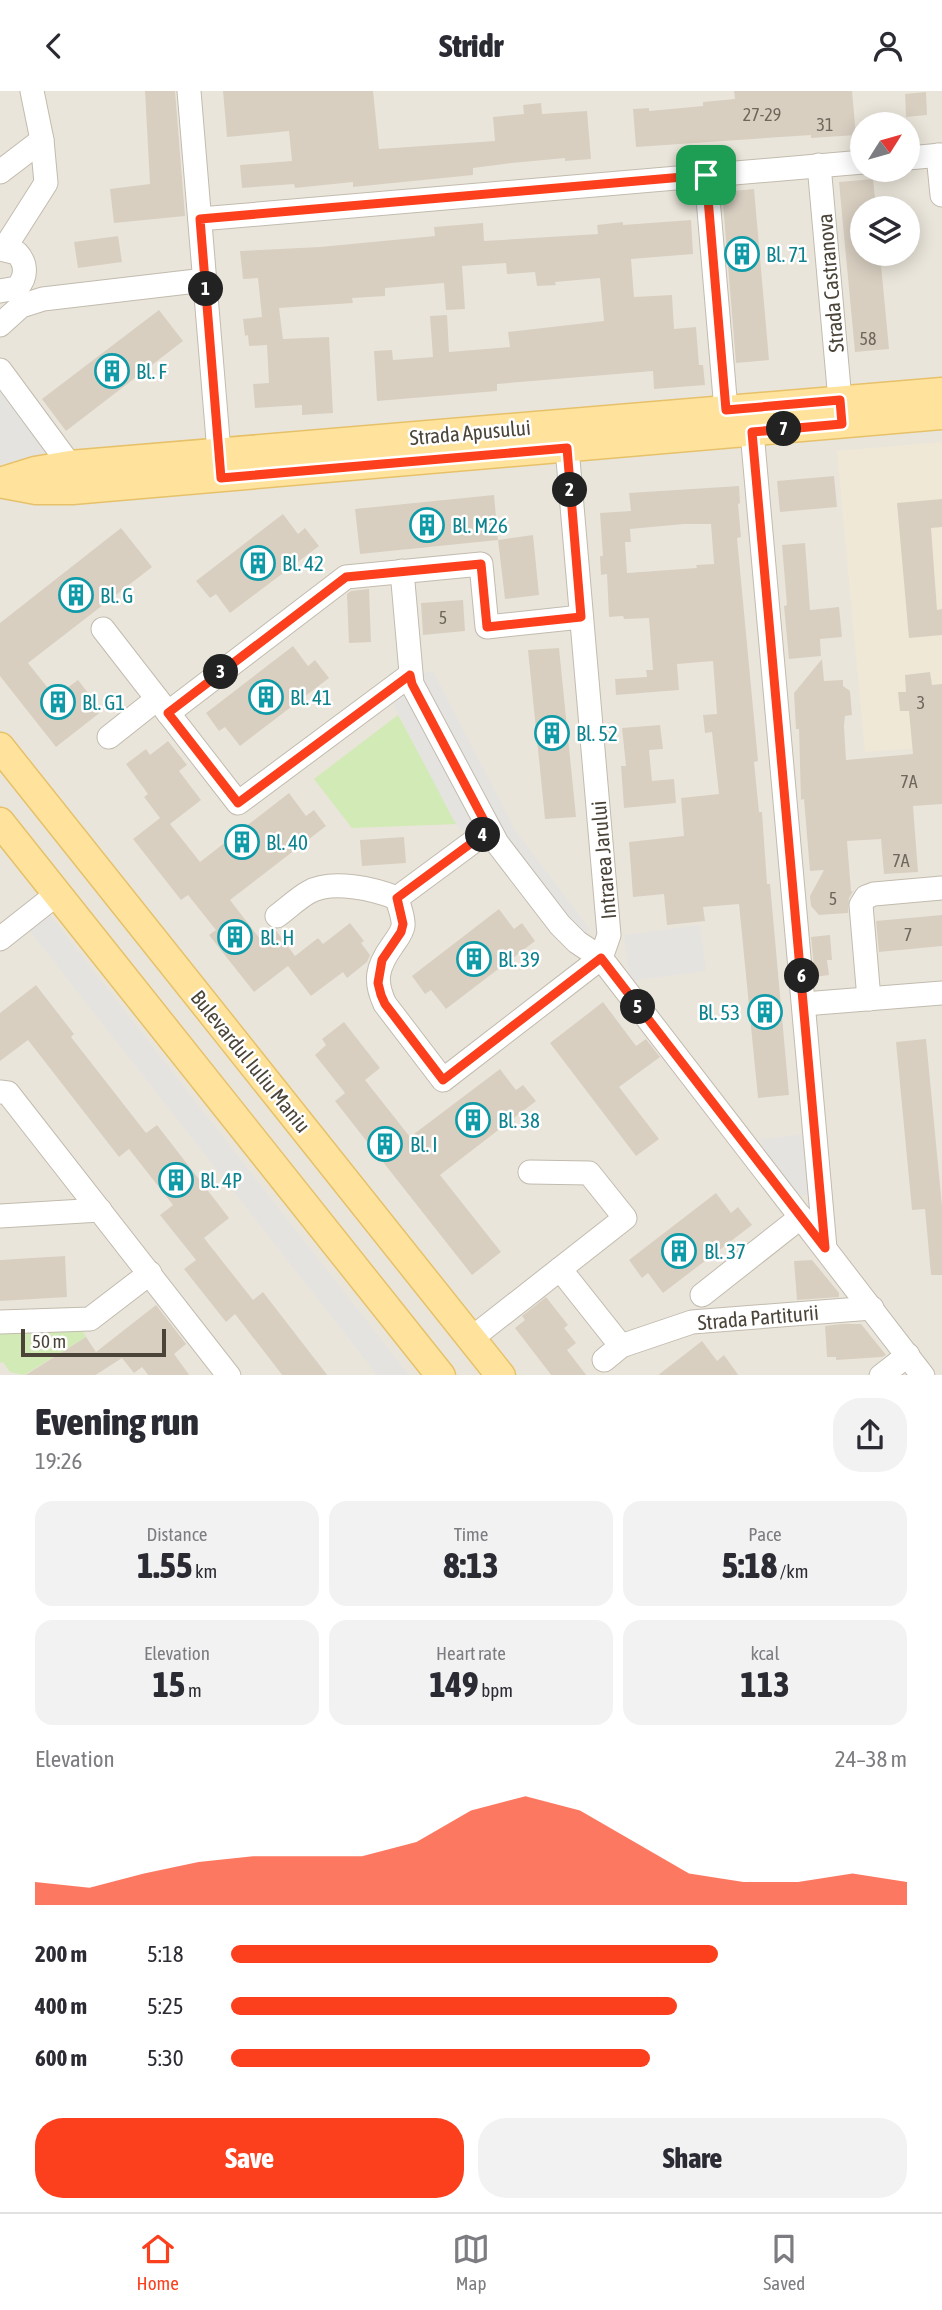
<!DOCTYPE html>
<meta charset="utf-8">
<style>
:root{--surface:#fff;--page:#f2f2f3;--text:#2b2b33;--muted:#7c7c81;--line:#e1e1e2;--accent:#fc3f1d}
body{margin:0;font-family:"Asap Condensed",sans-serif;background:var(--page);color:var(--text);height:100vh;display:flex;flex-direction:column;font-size:26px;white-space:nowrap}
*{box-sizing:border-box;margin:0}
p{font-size:23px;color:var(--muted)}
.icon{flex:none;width:38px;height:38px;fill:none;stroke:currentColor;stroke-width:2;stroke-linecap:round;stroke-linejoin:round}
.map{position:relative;height:1284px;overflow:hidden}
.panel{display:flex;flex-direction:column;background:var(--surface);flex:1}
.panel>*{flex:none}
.needle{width:46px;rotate:53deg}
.tools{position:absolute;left:850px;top:21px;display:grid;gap:14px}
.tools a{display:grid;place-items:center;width:70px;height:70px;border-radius:50%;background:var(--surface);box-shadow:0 4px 18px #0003;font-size:35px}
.scale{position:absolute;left:21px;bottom:18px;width:145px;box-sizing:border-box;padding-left:7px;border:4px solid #4b4439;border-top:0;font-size:19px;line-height:24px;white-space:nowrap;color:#4b4439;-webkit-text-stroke:5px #fff;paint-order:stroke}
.pin{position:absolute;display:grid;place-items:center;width:60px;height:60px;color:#fff;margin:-30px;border-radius:14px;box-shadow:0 4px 10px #0006}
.km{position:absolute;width:35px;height:35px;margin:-18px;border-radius:50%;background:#222;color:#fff;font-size:19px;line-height:35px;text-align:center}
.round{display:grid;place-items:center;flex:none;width:74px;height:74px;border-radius:28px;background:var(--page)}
.head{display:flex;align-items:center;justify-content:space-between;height:119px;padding:0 35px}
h1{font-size:38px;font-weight:800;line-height:52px}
.figures{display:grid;grid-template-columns:repeat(3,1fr);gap:10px;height:119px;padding:7px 35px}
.figures div{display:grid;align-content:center;border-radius:18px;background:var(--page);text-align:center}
.figures b{font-size:35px;font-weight:800}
.figures small{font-size:19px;font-weight:400}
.figures p{font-size:19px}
.chart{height:196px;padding:14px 35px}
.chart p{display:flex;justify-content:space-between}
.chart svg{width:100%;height:126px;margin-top:7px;fill:var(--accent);opacity:.7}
.primary-button{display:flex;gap:14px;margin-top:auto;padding:14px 35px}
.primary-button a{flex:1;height:80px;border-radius:28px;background:var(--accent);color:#fff;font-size:28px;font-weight:800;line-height:80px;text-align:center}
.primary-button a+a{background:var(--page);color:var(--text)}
ul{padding:0 35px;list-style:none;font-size:23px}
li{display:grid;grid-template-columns:112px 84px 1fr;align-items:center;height:52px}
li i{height:18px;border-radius:9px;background:var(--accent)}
header{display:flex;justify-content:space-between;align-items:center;height:91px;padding:0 35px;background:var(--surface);font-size:32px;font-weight:800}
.tabs{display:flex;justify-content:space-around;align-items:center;height:98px;border-top:2px solid var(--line);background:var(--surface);font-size:19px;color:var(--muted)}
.tabs a{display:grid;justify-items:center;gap:4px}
.tabs .current{color:var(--accent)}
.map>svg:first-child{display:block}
.residential{fill:#eae5da;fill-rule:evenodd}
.education{fill:#efe8d6}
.green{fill:#d2eab5}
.parking{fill:#e5e3e0}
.building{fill:#d8cfc1;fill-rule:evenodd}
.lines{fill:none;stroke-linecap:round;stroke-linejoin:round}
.minor-casing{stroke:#c2bbae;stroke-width:25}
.major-casing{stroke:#e6c16a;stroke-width:31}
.minor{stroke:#fff;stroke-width:23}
.major{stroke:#ffe39c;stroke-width:28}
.route-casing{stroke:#fff;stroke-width:14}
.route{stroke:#fc3f1d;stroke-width:9}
.labels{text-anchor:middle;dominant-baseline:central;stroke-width:5;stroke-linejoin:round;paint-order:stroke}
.number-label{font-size:18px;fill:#6e675b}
.culture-label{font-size:21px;fill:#0d838f;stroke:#fff;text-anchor:start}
.street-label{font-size:21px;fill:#4b4439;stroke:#fff}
</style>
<header><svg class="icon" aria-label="back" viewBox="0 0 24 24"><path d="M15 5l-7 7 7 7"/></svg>Stridr<svg class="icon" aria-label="person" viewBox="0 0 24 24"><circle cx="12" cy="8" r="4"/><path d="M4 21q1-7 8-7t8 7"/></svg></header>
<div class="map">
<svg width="942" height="1285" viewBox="0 0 942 1285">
<rect width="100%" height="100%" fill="#f6f3ec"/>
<path class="residential" d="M0 0H942V1284L0 1285ZM863 33H908V79H863ZM863 117H908V163H863Z"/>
<polygon class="education" points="942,351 942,655 865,661 837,360"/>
<g class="green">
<polygon points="398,624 457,733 352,737 314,688"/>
<polygon points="76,1229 86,1246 24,1284 10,1281 3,1271 0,1272 0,1231"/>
</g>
<g class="parking">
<polygon points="9,294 60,360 0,373 0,300"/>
<polygon points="433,580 515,739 590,838 577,851 483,729 461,740 453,728 390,607 410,584"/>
<polygon points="43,815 409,1284 377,1284 22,830"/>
<polygon points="700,834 706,880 630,890 624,844"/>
<polygon points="815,1042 821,1102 797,1105 763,1060 761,1048"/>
</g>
<g class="building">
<polygon points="145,0 175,0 185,125 114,132 110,98 150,93"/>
<polygon points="223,0 373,0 379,58 495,50 493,26 524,23 523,14 541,12 542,23 587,20 591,68 565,70 565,67 512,72 473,77 473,84 353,96 353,91 295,97 294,93 242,97 240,74 292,70 289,40 227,46"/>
<polygon points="734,0 852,0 856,44 811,47 811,44 636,56 633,18 649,17 649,20 703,15 703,11 735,8"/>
<polygon points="926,1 927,24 906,26 905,3"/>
<polygon points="873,88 876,117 863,117 863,163 880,163 889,258 855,261 839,91"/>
<polygon points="754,98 769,269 736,272 722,101"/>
<polygon points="691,129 693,163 631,168 634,206 672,204 674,238 696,236 699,274 703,274 705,294 654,298 653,280 497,293 497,300 377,310 374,260 392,259 393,269 433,266 430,225 447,224 449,261 510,256 508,241 604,230 600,187 555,191 556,194 537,195 535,181 507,183 506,172 462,175 465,218 446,219 444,192 385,197 385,205 352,207 353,212 279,217 283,248 329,246 333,322 302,324 302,314 255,317 253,293 269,292 267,254 249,255 248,244 245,245 243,228 262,226 258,187 243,188 240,160 320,156 435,145 434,136 483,132 484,150 598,143 597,134 623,131 623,134"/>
<polygon points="118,145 122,171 78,177 74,151"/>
<polygon points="159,219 183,250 66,340 42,308"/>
<polygon points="834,385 837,416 780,421 777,390"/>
<path d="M739 395 740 412 738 413 741 446 737 447 758 670 754 671 759 721H762L767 793H770L789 1004 758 1007 739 813 703 816 705 830 667 834 664 803 633 806 629 751 684 745 681 707 719 703 712 641 705 642 703 624 717 623 713 570 677 573 679 599 616 604 615 588 647 586 646 579H653L649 527 624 528 623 525 609 526 607 483 601 484 600 465H603L600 422 631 420 629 402ZM684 433H711L714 473 696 474 697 477 627 482 625 451H631L630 438Z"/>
<polygon points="494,404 498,449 360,463 355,418"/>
<polygon points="942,408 942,436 931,437 937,519 942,518 942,544 909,547 897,412"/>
<polygon points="283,423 298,443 305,437 319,455 230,522 216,503 210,507 196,490"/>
<polygon points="121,437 152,476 28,572 55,606 78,589 102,620 56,656 0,585 0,532"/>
<polygon points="533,444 539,504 505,508 498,449"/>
<polygon points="805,452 810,519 839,516 842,546 820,548 821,565 789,568 784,515 787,514 782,454"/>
<polygon points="369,498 371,551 349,552 347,503 351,500"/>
<polygon points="463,509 465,540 423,544 421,512"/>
<polygon points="293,555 308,575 315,569 329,587 240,655 225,636 219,640 206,622"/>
<polygon points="559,557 576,726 545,728 528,559"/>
<polygon points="822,568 824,590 843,589 843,595 850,600 852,624 845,625 844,635 846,669 913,663 909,620 900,620 898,601 906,601 905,584 930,581 932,594 942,593 942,713 913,715 918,781 884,783 881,748 847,750 851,800 853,800 849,807 848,822 819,824 811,815 810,805 824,779 810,780 804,708 801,709 799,638 796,638 794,602"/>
<polygon points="660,634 663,658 649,659 652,690 674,688 676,712 624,717 621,675 626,675 622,637"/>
<polygon points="168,650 187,674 179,680 201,709 170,733 200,771 289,702 306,725 314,719 326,735 230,809 260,848 275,838 295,865 318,847 323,853 350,832 364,850 361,852 370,864 367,871 347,887 343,881 311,905 288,875 254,901 209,844 216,839 188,804 181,809 133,748 160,727 144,706 148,703 126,673 146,658 150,664"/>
<polygon points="404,746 406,772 362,775 360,749"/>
<polygon points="499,818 514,838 522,832 535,850 446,918 431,899 425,903 412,885"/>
<polygon points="942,824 942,855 879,861 876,830"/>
<polygon points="830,844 832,869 827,869 829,884 815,886 811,846"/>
<polygon points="36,894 74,943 71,946 146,1042 157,1034 229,1127 204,1147 253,1209 263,1201 328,1285 283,1285 235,1223 226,1231 184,1178 196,1169 160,1124 173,1114 129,1058 119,1066 28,949 0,970 0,922"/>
<polygon points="603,911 636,955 646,948 660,966 619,996 659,1048 636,1065 550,952"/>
<polygon points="344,931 380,977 365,989 410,1046 500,978 516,999 523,994 536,1010 440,1084 501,1161 472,1184 335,1010 345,1002 315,964 326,954 322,948"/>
<polygon points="926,948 942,1115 942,1184 931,1184 925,1118 912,1119 896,951"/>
<polygon points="716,1102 731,1122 738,1116 752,1134 663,1202 648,1182 642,1187 629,1169"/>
<polygon points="65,1165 67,1206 0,1210 0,1169"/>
<polygon points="812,1169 839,1202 839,1206 797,1209 794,1170"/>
<polygon points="546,1206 568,1234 564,1237 576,1252 567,1259 587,1285 552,1285 515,1237 525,1229 522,1225"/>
<polygon points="156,1214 186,1253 174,1263 190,1285 149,1285 142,1276 134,1282 122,1267 94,1285 24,1285 86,1246 96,1261"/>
<polygon points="841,1233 861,1233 886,1264 882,1266 836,1269 836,1266 827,1266 825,1235"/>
<polygon points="702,1250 717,1270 724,1264 739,1285 657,1285"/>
</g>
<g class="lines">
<g class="minor-casing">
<g id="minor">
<polyline points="189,0 219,361"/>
<polyline points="938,64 942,104"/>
<polyline points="908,67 942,64"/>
<polyline points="819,74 840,309"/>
<polyline points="0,81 42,49"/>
<polyline points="706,84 726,319"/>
<polyline points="200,128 863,71"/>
<path d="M0 158 17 162C27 173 27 186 17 197L0 200"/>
<polyline points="4,158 46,92 42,49 32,0"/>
<polyline points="0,234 21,215 43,208 205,189"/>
<polyline points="0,279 70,374"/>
<polyline points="752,341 825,1157"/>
<polyline points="402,480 412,593 497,752 560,834 577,851 601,867 923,1285"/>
<polyline points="103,538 238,712 410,584"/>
<polyline points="168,622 346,486 481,473 487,536 581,526"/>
<polyline points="109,646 157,608"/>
<path d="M397 807C399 816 404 826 403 835 402 842 396 849 392 855 377 876 374 890 385 913L443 989 601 867 609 844 567 357"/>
<polyline points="397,807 489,739"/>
<path d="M277 825C288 817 298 807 309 801 332 788 374 798 397 807"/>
<polyline points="0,848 57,803"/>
<polyline points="869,908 861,814 866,806 874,803 942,797"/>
<polyline points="804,913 942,902"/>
<polyline points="0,1001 8,1002 229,1285"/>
<polyline points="0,1125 100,1119"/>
<polyline points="560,1178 621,1255"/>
<polyline points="702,1204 801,1126"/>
<polyline points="0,1231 90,1228 150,1182"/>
<polyline points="472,1247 625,1127 589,1082 530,1081"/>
<polyline points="604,1269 621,1255 692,1231 872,1217"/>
<polyline points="881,1285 908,1264"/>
</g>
</g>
<g class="major-casing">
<g id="major">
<polyline points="0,391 35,380 70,374 942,301"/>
<polyline points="4,393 36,399 72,399 942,324"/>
<polyline points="0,656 501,1285"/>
<polyline points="0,731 441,1285"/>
</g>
</g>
<use href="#minor" class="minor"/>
<use href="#major" class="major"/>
</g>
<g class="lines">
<g class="route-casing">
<polygon id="route" points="706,84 726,319 840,309 842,333 752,341 825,1157 601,867 443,989 385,913 381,904 378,892 382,869 401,841 403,833 397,807 489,739 412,593 410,584 238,712 168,622 346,486 481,473 487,536 581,526 567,357 221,387 200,128"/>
</g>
<use href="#route" class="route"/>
</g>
<defs>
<g id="building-ring" transform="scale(1.75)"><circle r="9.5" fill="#fff" stroke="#0f9aa8" stroke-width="1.5"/><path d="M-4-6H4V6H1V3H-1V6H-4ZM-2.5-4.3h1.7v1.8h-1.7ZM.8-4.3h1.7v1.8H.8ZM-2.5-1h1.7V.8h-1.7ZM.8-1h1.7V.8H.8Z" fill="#0f9aa8"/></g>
</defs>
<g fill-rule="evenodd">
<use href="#building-ring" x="742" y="163"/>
<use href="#building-ring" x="112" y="280"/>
<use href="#building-ring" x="427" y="434"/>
<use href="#building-ring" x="258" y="472"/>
<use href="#building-ring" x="76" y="504"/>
<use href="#building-ring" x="266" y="606"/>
<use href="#building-ring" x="58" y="611"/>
<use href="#building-ring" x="552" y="642"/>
<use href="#building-ring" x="242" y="751"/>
<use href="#building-ring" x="235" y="846"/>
<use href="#building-ring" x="474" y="868"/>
<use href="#building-ring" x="765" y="921"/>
<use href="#building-ring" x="473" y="1029"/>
<use href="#building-ring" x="385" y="1053"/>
<use href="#building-ring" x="176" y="1089"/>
<use href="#building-ring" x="679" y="1160"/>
</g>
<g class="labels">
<g class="number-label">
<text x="762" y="23">27-29</text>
<text x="825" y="33">31</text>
<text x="868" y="247">58</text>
<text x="443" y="526">5</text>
<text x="921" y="611">3</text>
<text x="909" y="690">7A</text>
<text x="901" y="769">7A</text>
<text x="833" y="807">5</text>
<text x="908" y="843">7</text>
</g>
<g class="culture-label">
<text x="766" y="163">Bl. 71</text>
<text x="136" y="280">Bl. F</text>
<text x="452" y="434">Bl. M26</text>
<text x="282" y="472">Bl. 42</text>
<text x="100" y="504">Bl. G</text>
<text x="290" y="606">Bl. 41</text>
<text x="82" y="611">Bl. G1</text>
<text x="576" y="642">Bl. 52</text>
<text x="266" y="751">Bl. 40</text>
<text x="260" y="846">Bl. H</text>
<text x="498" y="868">Bl. 39</text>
<text x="740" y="921" text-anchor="end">Bl. 53</text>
<text x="498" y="1029">Bl. 38</text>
<text x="410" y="1053">Bl. I</text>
<text x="200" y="1089">Bl. 4P</text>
<text x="704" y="1160">Bl. 37</text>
</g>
<g class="street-label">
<text transform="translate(830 192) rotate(-95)">Strada Castranova</text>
<text transform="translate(470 341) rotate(-5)">Strada Apusului</text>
<text transform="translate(603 769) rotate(-95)">Intrarea Jarului</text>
<text transform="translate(251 970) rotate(51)">Bulevardul Iuliu Maniu</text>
<text transform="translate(758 1226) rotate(-5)">Strada Partiturii</text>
</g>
</g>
</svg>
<div class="tools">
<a><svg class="needle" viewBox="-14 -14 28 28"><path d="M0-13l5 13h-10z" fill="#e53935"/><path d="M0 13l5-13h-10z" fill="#7c7c81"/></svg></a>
<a><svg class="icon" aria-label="layers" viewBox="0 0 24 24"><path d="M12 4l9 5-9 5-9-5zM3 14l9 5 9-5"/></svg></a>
</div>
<div class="scale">50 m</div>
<div class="pin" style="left:706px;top:84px;background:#1e9e55"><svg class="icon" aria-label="arrive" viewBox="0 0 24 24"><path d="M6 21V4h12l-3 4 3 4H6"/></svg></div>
<b class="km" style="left:206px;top:198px">1</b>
<b class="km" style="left:570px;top:399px">2</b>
<b class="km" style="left:221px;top:581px">3</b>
<b class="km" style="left:483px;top:744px">4</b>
<b class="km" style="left:638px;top:916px">5</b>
<b class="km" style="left:802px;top:885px">6</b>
<b class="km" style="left:784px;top:338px">7</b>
</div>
<section class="panel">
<div class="head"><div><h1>Evening run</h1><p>19:26</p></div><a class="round"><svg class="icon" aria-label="share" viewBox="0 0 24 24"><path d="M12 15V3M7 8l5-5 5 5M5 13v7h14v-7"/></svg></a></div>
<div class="figures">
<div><p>Distance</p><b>1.55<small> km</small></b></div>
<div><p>Time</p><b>8:13</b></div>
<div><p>Pace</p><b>5:18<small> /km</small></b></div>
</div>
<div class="figures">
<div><p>Elevation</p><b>15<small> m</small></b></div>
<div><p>Heart rate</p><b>149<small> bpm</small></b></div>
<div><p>kcal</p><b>113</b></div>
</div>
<div class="chart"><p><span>Elevation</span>24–38 m</p>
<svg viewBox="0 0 160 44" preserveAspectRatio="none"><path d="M0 44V36L10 38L20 33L30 29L40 27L50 27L60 27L70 22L80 11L90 6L100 11L110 22L120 33L130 36L140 36L150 33L160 36V44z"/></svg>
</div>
<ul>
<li><b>200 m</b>5:18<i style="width:72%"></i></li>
<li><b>400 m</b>5:25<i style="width:66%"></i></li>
<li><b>600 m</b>5:30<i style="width:62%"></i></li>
</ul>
<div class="primary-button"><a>Save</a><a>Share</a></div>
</section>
<nav class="tabs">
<a class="current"><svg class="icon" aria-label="home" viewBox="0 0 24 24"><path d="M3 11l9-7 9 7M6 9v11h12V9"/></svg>Home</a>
<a><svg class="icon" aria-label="map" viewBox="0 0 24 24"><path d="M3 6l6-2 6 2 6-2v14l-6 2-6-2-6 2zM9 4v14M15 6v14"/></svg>Map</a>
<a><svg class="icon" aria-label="saved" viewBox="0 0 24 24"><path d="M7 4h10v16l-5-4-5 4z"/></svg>Saved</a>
</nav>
